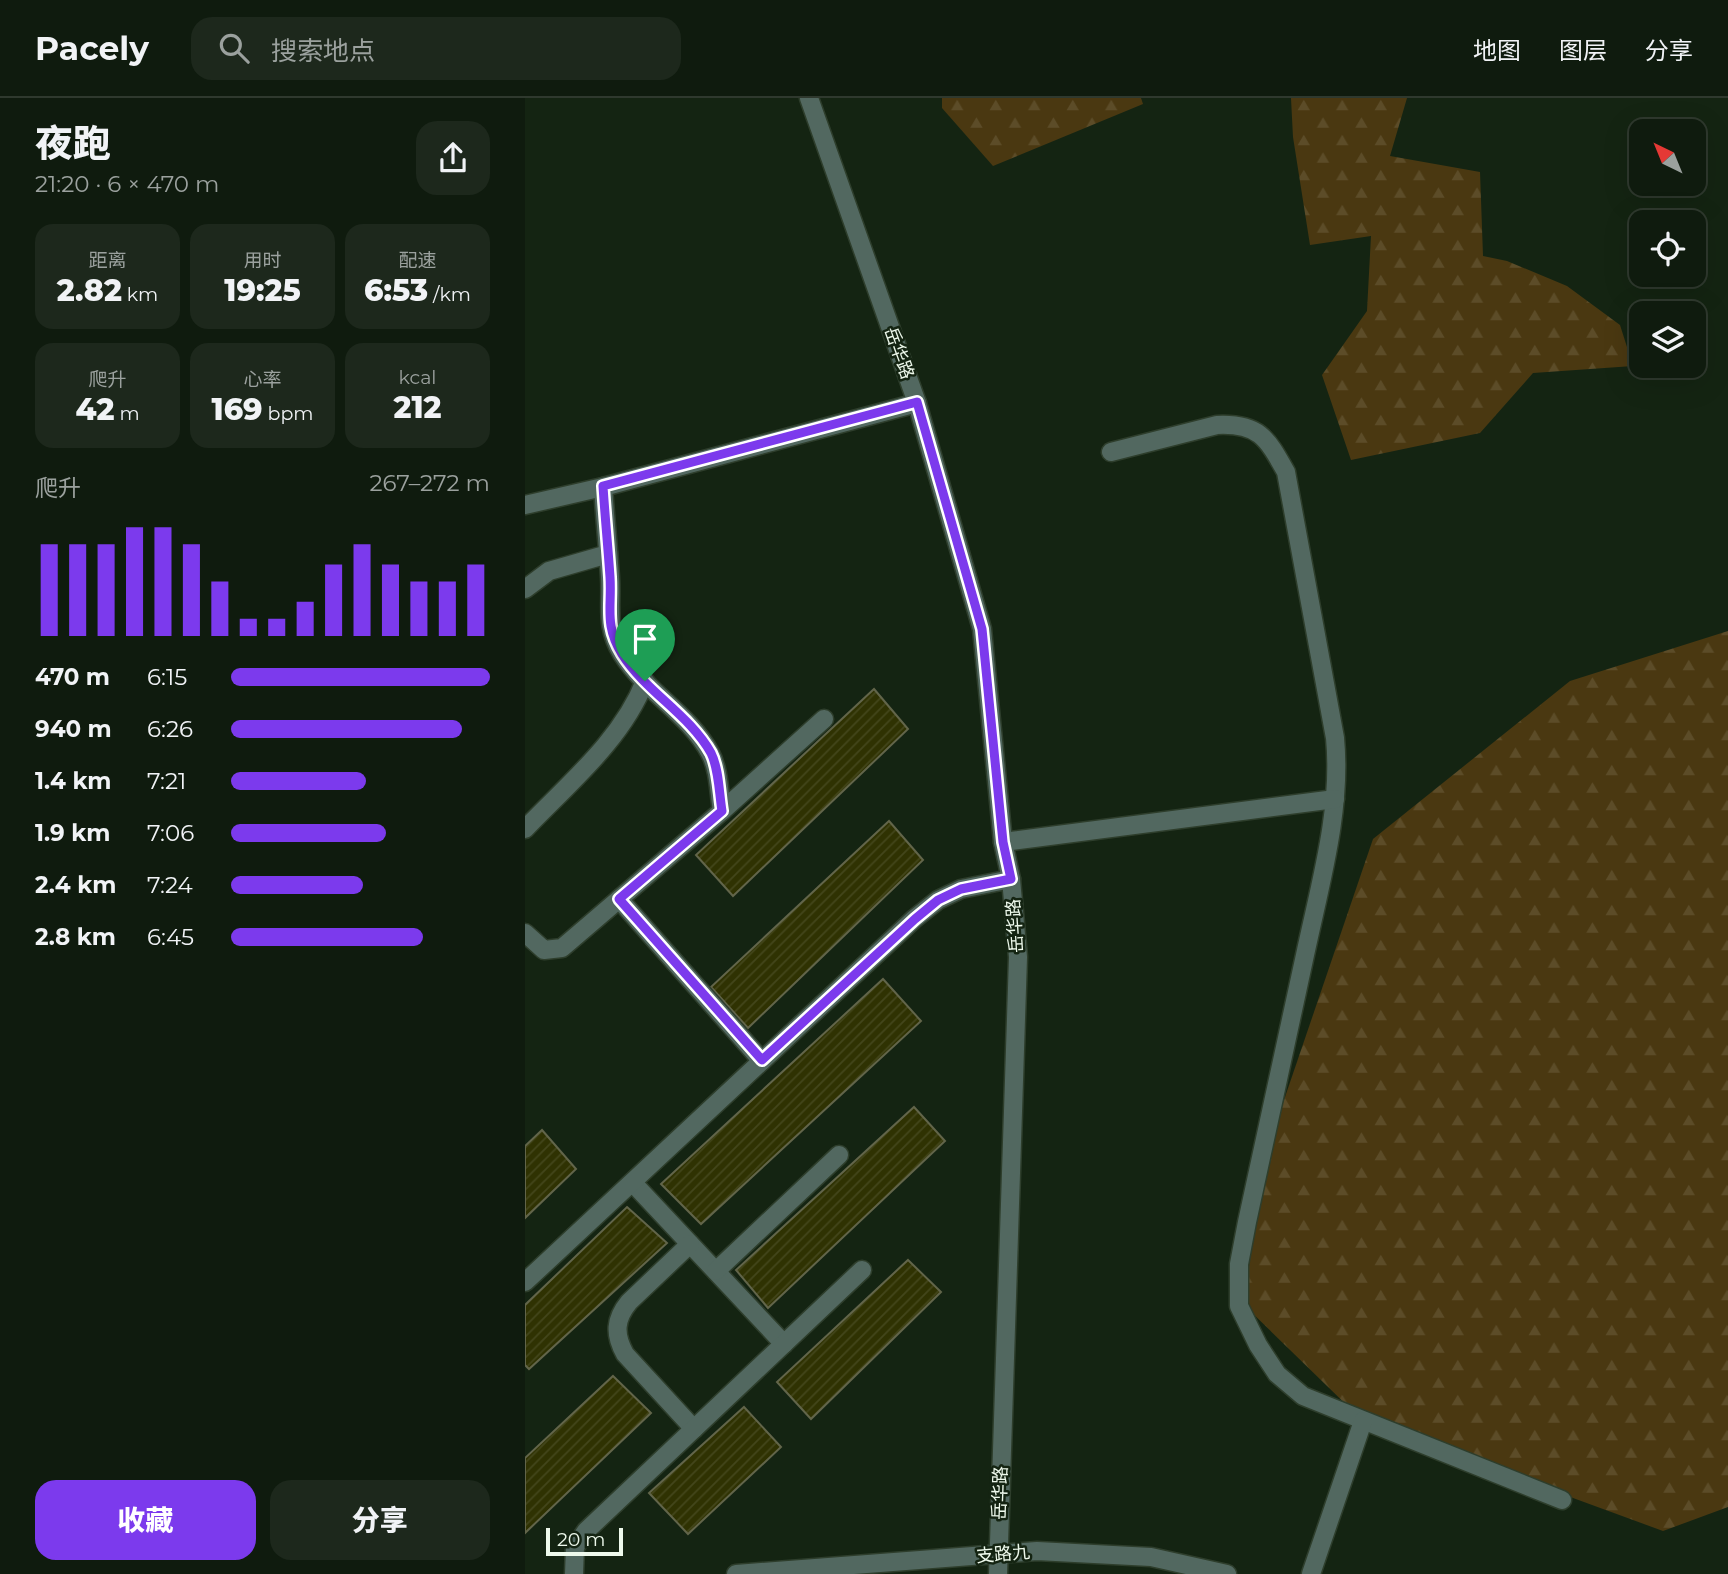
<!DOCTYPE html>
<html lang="zh">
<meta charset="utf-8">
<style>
:root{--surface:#0f1b0e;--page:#1d281c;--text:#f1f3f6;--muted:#9ba19e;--line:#2f392e;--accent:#7c3aed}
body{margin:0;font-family:Montserrat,"Noto Sans SC",sans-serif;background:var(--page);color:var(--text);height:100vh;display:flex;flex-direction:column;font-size:26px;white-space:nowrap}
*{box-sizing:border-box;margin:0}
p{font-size:23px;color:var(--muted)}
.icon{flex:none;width:38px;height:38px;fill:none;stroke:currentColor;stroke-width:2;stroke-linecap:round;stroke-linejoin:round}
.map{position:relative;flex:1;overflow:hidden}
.panel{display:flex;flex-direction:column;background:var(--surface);width:525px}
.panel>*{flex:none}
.needle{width:46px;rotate:317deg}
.controls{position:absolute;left:1104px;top:21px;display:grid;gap:14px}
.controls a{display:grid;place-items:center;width:77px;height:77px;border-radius:14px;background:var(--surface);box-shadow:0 7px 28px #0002,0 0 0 2px var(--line);font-size:35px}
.scale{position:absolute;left:21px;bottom:18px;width:77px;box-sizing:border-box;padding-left:7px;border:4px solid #eef9ec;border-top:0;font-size:19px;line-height:24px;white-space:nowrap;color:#eef9ec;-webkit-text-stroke:5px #142412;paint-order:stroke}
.pin{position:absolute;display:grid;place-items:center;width:60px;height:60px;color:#fff;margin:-72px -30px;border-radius:50% 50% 50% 0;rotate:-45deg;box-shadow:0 0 7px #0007}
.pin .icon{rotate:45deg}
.round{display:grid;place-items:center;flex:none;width:74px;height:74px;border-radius:21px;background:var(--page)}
.overview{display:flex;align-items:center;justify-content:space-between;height:119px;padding:0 35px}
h1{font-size:38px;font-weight:800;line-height:52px}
.stats{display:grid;grid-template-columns:repeat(3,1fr);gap:10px;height:119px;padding:7px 35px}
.stats div{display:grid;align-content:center;border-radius:18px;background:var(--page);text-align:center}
.stats b{font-size:30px;font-weight:800}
.stats small{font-size:19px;font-weight:400}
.stats p{font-size:19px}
.chart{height:196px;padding:14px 35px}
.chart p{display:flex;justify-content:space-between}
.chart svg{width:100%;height:126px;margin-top:7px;stroke:var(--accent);stroke-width:6}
.primary-button{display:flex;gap:14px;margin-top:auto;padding:14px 35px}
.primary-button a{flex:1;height:80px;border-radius:21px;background:var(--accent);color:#fff;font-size:28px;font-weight:800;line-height:80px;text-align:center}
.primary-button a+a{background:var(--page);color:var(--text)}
ul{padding:0 35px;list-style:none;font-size:23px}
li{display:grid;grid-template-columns:112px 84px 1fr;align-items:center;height:52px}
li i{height:18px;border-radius:9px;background:var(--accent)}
header{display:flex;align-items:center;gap:42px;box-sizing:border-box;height:98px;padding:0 35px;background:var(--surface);border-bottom:2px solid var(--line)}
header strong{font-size:33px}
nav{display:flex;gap:38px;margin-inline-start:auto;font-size:24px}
.search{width:490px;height:63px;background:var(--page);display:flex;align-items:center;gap:18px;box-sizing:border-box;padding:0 24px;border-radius:21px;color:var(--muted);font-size:26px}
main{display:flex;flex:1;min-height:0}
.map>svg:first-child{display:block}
.forest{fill:url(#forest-firs)}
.building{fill:url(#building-hatch);stroke:#62654a;stroke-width:2}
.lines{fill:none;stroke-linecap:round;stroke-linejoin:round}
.street-casing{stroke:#2e3e2c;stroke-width:21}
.street{stroke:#526860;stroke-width:18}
.route-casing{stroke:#fff;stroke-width:14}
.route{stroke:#7c3aed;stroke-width:9}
.labels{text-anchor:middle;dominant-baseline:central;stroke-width:5;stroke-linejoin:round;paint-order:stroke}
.street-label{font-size:18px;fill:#eef9ec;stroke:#142412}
</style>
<header>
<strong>Pacely</strong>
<div class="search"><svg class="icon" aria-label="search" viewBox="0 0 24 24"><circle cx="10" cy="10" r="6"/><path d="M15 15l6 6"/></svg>搜索地点</div>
<nav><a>地图</a><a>图层</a><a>分享</a></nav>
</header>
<main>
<section class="panel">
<div class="overview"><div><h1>夜跑</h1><p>21:20 · 6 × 470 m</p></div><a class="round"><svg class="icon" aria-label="share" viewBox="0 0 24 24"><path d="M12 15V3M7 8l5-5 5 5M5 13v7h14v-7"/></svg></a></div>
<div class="stats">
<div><p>距离</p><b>2.82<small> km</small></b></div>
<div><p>用时</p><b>19:25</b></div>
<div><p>配速</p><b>6:53<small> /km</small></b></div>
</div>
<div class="stats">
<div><p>爬升</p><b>42<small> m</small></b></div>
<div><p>心率</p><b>169<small> bpm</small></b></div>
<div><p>kcal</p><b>212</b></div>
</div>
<div class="chart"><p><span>爬升</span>267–272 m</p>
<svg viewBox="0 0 160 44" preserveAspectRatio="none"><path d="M5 44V12M15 44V12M25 44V12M35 44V6M45 44V6M55 44V12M65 44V25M75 44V38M85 44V38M95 44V32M105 44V19M115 44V12M125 44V19M135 44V25M145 44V25M155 44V19"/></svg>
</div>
<ul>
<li><b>470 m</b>6:15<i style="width:100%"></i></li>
<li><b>940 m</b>6:26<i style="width:89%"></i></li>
<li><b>1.4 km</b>7:21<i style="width:52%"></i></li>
<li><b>1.9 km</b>7:06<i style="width:60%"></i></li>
<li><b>2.4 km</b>7:24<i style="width:51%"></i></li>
<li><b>2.8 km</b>6:45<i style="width:74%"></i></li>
</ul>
<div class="primary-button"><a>收藏</a><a>分享</a></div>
</section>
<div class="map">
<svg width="1203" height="1476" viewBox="0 0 1203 1476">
<defs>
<pattern id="forest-firs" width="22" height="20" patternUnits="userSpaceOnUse" patternTransform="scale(1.75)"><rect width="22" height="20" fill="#4a3811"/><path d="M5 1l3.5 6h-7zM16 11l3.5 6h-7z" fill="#5c4c28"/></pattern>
<pattern id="building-hatch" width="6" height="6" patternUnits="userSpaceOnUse" patternTransform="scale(1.75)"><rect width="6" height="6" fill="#2f3202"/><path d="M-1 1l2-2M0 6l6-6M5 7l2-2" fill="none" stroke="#43461b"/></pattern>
</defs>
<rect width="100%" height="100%" fill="#142412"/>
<g class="forest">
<polygon points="417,0 616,0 618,6 468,68 417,10"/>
<polygon points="766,0 882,0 865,58 955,74 958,158 982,163 1042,188 1095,227 1108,268 1008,275 955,335 826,362 797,277 842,213 846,138 785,147 768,39"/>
<polygon points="1203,533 1203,1409 1138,1433 838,1323 721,1209 730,1087 848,741 1045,583"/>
</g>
<g class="building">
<polygon points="349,591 383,631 208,798 171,757"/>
<polygon points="364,723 398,762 223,930 186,889"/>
<polygon points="358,881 396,923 176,1126 136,1086"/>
<polygon points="389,1009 420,1043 243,1210 211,1172"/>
<polygon points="17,1032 51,1071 0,1120 0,1048"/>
<polygon points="102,1109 142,1145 4,1271 0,1267 0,1207"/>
<polygon points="383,1162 416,1194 286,1321 252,1284"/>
<polygon points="88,1278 126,1315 0,1435 0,1360"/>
<polygon points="219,1309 256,1349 163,1436 124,1395"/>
</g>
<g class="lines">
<g class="street-casing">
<g id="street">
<polyline points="284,0 392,305 457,531 478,744 486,781 493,859 473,1476"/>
<path d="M586 354 692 327C734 325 742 340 761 374L810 640C817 712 795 786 780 857 761 946 741 1035 722 1124L714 1166V1208L733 1247 752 1276 778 1298 1037 1402"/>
<path d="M78 389C80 419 83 449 85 479 87 509 80 527 97 556 121 594 164 616 185 655 194 671 194 695 197 713"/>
<polyline points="0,407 78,389 392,305"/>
<polyline points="0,491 24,473 83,456"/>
<path d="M0 731C43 686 97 642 120 583"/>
<polyline points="478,744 810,701"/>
<polyline points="94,801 237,963"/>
<polyline points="0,835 19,852 37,850 197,713 299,621"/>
<polyline points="108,1085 259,1246"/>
<path d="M165 1146 104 1204C90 1221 89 1236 100 1256L169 1331"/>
<polyline points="191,1173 314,1057"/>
<polyline points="0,1184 389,821 413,802 436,791 486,781"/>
<polyline points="49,1476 50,1449 61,1433 337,1172"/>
<polyline points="211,1476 512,1453 626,1459 702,1476"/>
<polyline points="786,1476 838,1323"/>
</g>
</g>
<use href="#street" class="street"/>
</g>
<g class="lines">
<g class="route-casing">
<path id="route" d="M392 304 457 531 478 744 486 781 436 791 413 802 390 821 237 962 94 801 197 713C194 695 194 671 186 655 164 616 121 594 97 556 79 527 87 509 85 479 83 449 80 419 78 388Z"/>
</g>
<use href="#route" class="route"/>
</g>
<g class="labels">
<g class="street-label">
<text transform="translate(374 255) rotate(70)">岳华路</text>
<text transform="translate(490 828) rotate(-94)">岳华路</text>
<text transform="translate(475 1395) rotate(-88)">岳华路</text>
<text transform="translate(478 1456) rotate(-5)">支路九</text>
</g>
</g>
</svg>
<div class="controls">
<a><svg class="needle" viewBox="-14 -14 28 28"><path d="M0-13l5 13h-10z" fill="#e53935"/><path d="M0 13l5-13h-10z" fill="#9ba19e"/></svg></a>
<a><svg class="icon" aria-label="locate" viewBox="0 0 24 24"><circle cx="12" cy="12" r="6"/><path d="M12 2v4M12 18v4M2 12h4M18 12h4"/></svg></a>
<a><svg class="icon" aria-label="layers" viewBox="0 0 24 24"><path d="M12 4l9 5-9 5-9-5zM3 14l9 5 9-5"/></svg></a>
</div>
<div class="scale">20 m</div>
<div class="pin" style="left:120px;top:583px;background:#1e9e55"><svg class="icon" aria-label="arrive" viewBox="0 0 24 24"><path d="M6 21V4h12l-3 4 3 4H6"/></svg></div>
</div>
</main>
